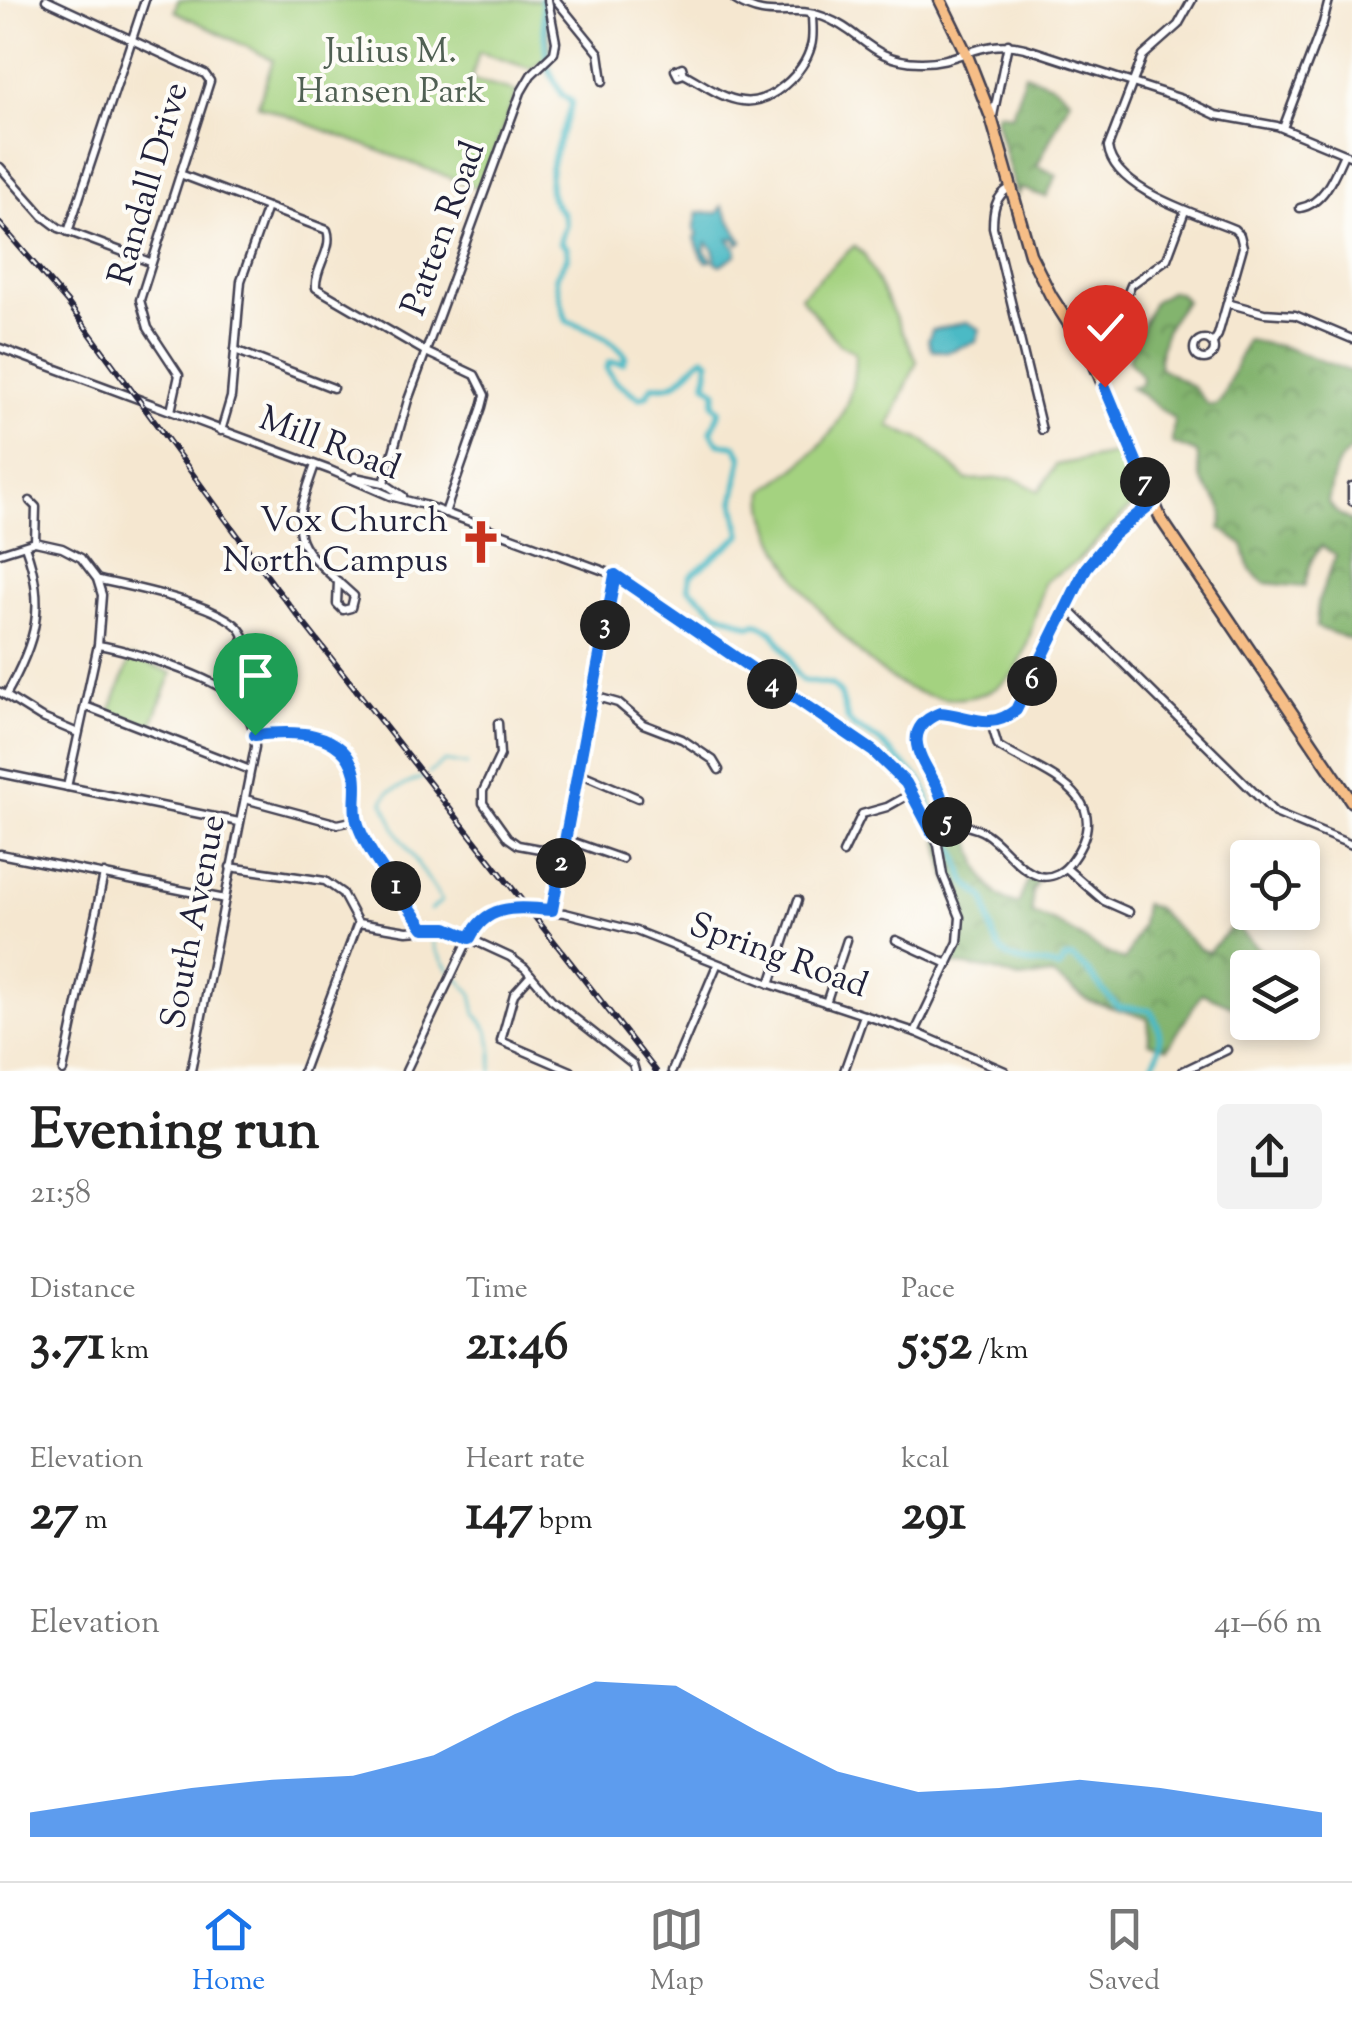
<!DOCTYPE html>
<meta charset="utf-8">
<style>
:root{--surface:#fff;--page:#f2f2f2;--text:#222;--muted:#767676;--line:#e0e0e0;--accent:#1a73e8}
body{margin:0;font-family:"Sorts Mill Goudy",serif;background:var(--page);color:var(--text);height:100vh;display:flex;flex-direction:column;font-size:38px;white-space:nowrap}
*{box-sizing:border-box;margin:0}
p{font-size:32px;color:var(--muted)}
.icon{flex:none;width:55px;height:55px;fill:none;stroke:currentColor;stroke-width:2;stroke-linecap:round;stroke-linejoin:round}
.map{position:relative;height:1071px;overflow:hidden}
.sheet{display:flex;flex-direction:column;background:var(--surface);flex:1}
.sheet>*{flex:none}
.controls{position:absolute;left:1230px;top:840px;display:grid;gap:20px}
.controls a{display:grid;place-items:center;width:90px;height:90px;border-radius:10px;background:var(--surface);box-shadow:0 5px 15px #0003;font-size:50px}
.pin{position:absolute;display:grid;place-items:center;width:85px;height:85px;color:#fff;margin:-102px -42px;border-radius:50% 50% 50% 0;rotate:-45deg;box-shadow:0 0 10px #0007}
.pin .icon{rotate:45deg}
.km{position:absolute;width:50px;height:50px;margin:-25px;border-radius:50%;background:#222;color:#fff;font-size:28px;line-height:50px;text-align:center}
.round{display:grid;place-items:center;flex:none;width:105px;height:105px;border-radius:10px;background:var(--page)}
.summary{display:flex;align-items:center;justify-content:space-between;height:170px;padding:0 30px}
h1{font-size:55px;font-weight:700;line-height:75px}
.stats{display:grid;grid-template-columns:repeat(3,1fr);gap:15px;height:170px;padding:10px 30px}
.stats div{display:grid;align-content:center}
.stats b{font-size:50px;font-weight:700}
.stats small{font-size:28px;font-weight:400}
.stats p{font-size:28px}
.chart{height:280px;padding:20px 30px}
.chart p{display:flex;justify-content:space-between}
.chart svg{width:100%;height:180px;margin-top:10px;fill:var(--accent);opacity:.7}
.dock{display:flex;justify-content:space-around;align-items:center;height:140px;border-top:2px solid var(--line);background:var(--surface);font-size:28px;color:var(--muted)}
.dock a{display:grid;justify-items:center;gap:5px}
.dock .selected{color:var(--accent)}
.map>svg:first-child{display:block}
.green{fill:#a4d280;stroke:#637a5e;stroke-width:2.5}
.forest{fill:url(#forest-crowns);stroke:#526b54;stroke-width:2.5}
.water{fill:#4cbac5;stroke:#376e80;stroke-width:2.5}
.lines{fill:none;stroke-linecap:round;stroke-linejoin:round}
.stream{stroke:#4cbac5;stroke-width:2.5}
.river{stroke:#4cbac5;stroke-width:6}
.minor-casing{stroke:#424051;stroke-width:11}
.major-casing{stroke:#424051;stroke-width:15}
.minor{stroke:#fff;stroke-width:6}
.major{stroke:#f6be87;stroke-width:10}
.rail-casing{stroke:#22223b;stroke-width:6}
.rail{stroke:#fdfcf7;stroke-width:2.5;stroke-dasharray:8;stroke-linecap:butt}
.route-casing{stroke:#fff;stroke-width:20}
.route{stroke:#1a73e8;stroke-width:12}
.labels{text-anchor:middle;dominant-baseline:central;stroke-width:8;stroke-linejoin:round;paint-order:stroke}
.park-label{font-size:35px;fill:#506053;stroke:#fdfcf7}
.street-label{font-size:35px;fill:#22223b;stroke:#fdfcf7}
.poi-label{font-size:35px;fill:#22223b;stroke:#fdfcf7;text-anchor:end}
</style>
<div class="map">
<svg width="1352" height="1071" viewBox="0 0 1352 1071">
<defs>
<pattern id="forest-crowns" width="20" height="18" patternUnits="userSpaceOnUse" patternTransform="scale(2.5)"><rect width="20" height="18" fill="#83b46e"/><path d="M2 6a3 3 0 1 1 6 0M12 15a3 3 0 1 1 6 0" fill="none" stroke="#6b925c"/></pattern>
</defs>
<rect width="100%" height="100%" fill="#fdfcf7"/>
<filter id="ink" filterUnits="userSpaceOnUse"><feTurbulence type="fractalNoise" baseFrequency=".01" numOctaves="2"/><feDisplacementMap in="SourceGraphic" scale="20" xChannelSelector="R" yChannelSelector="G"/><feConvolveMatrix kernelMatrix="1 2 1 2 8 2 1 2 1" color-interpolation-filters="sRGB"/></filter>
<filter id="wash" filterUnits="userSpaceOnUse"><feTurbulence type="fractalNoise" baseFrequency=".0048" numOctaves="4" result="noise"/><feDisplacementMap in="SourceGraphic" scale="40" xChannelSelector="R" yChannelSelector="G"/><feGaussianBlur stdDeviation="2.25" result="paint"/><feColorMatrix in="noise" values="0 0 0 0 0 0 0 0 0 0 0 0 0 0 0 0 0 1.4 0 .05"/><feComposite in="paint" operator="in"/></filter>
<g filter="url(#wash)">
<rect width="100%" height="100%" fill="#f5e7d0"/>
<g class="green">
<polygon points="178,0 544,0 551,50 548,56 532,69 479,52 471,80 517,92 480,189 258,105 273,60 175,11"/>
<path d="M854 246 864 254 917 361 889 426 926 442 967 480 1013 478 1039 491 1056 465 1120 453 1137 501 1076 562 1045 581C1037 604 1029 649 1017 668 1011 678 998 688 988 692 958 704 927 699 900 684 851 657 757 548 765 490 818 453 856 422 855 352L839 344 800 296Z"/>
<polygon points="131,657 172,673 151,727 110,712"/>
</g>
<g class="forest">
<polygon points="1025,74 1054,85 1070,99 1037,166 1057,175 1046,197 1020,188 1017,196 995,118 998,112 1012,115"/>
<path d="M1171 291 1179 293 1186 301C1167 322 1160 339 1159 367L1193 387 1208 405H1216L1222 399 1246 340 1284 347 1352 372V450C1334 459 1332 484 1328 502L1336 512 1352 522V640L1316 627 1318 602 1336 555 1321 546 1312 559 1304 587 1265 583 1250 570 1243 545 1220 528C1231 504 1209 498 1201 478 1198 470 1199 461 1197 453L1172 443 1174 419 1131 387 1141 385 1142 377 1128 359 1153 302Z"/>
<path d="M950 825 970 831C973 857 987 900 1018 904L1029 878 1038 880 1032 892V914C1068 922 1091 950 1125 960L1141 925 1144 904 1155 908 1200 949 1208 952 1234 925 1273 963 1271 967 1248 968 1245 1012 1202 993 1168 1048 1149 1042 1148 1018 1089 1001 1052 975 1019 979 993 970 951 964C973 917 961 917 946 874 942 862 941 848 938 835Z"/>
</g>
<g class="water">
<polygon points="722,206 742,241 738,244 736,238 729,239 737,250 736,255 720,265 716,262 713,249 707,243 704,250 712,260 707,262 701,256 695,238 698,234 694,230 698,212 718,213"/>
<polygon points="967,322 980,329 976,342 947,352 932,350 928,340 932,330"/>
</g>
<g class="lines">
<g class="stream">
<polyline points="429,773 445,761 467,765"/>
<polyline points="423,777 389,792 383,801 397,832 442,901 430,910"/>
<polyline points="430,934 436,951 450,971"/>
<polyline points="456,976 472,994 476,1014 488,1030 492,1046 492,1071"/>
<polyline points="1153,1065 1161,1071"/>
</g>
<path class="river" d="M542 0 547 66 562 95 572 102C565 133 531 189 563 213L566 224 560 242 567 248 568 256 556 277C557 285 564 314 567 321 589 329 612 337 626 356L623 363 609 362 607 369 615 381 640 398 647 395 652 386C658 385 664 387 670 385 683 382 692 364 704 357L709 361 706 383 716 391 714 404 720 410 711 432 718 443 736 446 742 457 734 500 741 535 690 576 688 587 717 612 750 626 756 623 773 632 789 656 796 674 802 680 832 685 840 693 848 720 854 727 878 740 923 783 932 811 957 854 965 882 985 899C991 921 990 953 1018 961 1032 965 1045 962 1059 968L1065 959 1072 958C1093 972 1100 991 1119 1007L1150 1010C1163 1030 1164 1053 1147 1071"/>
</g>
</g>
<g filter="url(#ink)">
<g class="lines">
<g class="minor-casing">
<g id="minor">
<polyline points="46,0 205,74 210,81 140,300 148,328 179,375 171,411"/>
<polyline points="556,0 599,53 603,81"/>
<path d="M735 0C770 23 792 4 824 17 863 32 870 61 920 62 962 63 980 37 1025 48L1182 99 1216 115 1277 126 1352 157"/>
<path d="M1192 0 1178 25 1143 56 1108 147C1114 191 1199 214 1234 229L1240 235 1243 247 1218 335 1213 343"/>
<path d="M684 74 678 76 675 70 682 67 684 74C702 83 722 99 742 101 771 105 804 73 811 46 814 36 812 24 812 14"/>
<polyline points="993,116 1008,44"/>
<polyline points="1283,128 1323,23 1329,0"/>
<polyline points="0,167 43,216 59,228 150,262"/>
<path d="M180 174 327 230C334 249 314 268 316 288L426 352 475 375 485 395 482 407 445 513"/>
<path d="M1010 188C995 196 993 211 993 227L1042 430"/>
<path d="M1300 208C1324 204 1335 174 1344 154"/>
<polyline points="68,232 145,0"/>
<polyline points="1227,303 1264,313 1295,315 1352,339"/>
<circle cx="1204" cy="349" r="10"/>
<polyline points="0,348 330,470 390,496 424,505 615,575 873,751 905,783 927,822 938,845 943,875 960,917 958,942 915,1032"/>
<polyline points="235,350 333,388"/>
<polyline points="1094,363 1104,353 1131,285 1167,259 1185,211"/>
<polyline points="221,431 231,397 241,281 267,207"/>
<path d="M315 465C287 544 293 540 354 596L351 608 343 610 337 604 338 581"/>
<polyline points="355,477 384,483 408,400 521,92 531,75 554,53 556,42 548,0"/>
<polyline points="384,483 403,496"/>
<polyline points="1352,486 1352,501"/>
<polyline points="30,501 36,507 35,542"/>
<polyline points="0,553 35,542 62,548 81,558 97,579 102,595 98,645 67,787"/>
<path d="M99 580C128 586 237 607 244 637L224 689"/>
<polyline points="1065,606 1275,813 1352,845"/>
<path d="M98 645C129 650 214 677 235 698 248 711 255 729 255 747L191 1071"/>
<polyline points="0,692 40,717 78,733"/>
<path d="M6 695C36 642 47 605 25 546"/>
<polyline points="590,695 618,703 643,724 682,739 713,760 719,770"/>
<polyline points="85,706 250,770"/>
<polyline points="498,723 500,755 483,791 483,803 508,838 518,845 562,853"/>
<path d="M255 735C291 731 343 728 355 774 358 789 352 806 357 821 364 850 406 901 424 927"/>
<polyline points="577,772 638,798"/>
<polyline points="0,773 239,822"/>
<polyline points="245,799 338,824 356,820"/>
<path d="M948 820C960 826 974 826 985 833 1003 844 1018 870 1039 876 1053 879 1065 871 1072 860 1121 793 1038 772 998 746L991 723"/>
<polyline points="932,833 948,818 940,793 918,756 917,739 922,727 931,716 940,713 983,723 1000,720 1016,710 1086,569 1114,534 1153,501"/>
<polyline points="565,839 622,859"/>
<polyline points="843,853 862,814 887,807 912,793"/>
<polyline points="0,854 225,899"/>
<polyline points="230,867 325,881 342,893 358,923"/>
<polyline points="1066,868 1104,901 1129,912"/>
<polyline points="552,911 615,575"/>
<polyline points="896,940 948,964"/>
<polyline points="531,975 514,994 501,1041 571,1071"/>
<polyline points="770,984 798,900"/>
<polyline points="826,1003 847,940"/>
<polyline points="63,1071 104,874"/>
<polyline points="303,1071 358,923 407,931 447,928 510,957 525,968 552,1000 633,1064 635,1071"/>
<polyline points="406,1071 474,928 490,913 512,908 565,913 636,931 770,984 915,1032 1005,1071"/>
<polyline points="672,1071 717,965"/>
<polyline points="844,1071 864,1015"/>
<polyline points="1183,1071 1227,1050"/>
</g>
</g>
<g class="major-casing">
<polyline id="major" points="940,0 966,53 991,117 1030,254 1051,296 1094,363 1161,519 1352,802"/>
</g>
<use href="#minor" class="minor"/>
<use href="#major" class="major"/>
<g class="rail-casing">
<polyline id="rail" points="0,224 67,302 276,588 656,1071"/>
</g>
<use href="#rail" class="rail"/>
</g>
</g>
<g class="lines" filter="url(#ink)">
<g class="route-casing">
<path id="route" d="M255 735C290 731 344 728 355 774 358 789 353 806 357 821 364 850 406 901 424 928H447L470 938C487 902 519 908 552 910L615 575 873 751 906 783 932 832 948 822V818C945 808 942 797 937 787 924 762 897 730 940 713 969 715 989 732 1016 710L1086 568 1114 534 1153 502 1105 387"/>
</g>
<use href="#route" class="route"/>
</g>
<defs>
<g id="church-bare" transform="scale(3.45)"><path d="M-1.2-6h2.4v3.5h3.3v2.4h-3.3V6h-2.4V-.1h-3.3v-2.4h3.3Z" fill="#c8321e" stroke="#fdfcf7" stroke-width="2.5" paint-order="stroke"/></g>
</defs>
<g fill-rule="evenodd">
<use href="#church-bare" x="481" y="542"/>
</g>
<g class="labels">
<g class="park-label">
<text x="391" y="53">Julius M.<tspan x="391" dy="40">Hansen Park</tspan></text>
</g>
<g class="street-label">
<text transform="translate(150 184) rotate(-74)">Randall Drive</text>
<text transform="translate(445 229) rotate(-70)">Patten Road</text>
<text transform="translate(329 445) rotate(21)">Mill Road</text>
<text transform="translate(195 922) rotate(-79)">South Avenue</text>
<text transform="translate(778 957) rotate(20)">Spring Road</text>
</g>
<g class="poi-label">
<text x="448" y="522">Vox Church<tspan x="448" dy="40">North Campus</tspan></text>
</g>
</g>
</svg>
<div class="controls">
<a><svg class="icon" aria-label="locate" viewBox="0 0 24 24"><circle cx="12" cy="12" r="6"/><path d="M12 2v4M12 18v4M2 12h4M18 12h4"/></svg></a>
<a><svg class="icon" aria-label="layers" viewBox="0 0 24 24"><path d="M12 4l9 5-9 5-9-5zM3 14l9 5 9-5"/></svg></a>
</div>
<div class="pin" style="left:255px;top:735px;background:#1e9e55"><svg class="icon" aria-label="arrive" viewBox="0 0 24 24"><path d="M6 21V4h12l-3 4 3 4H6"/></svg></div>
<div class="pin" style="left:1105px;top:387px;background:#d93025"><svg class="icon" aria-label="check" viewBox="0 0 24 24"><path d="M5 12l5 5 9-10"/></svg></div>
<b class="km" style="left:396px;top:886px">1</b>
<b class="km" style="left:561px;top:863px">2</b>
<b class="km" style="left:605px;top:625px">3</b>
<b class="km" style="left:772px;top:684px">4</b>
<b class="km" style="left:947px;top:822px">5</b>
<b class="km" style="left:1032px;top:681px">6</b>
<b class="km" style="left:1145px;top:482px">7</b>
</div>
<section class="sheet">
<div class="summary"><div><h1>Evening run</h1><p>21:58</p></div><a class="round"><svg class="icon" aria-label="share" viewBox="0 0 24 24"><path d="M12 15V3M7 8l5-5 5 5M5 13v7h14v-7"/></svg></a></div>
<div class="stats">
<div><p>Distance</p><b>3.71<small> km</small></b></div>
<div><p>Time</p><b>21:46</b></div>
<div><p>Pace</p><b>5:52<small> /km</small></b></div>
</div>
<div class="stats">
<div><p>Elevation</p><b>27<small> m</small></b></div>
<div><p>Heart rate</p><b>147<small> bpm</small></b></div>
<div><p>kcal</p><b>291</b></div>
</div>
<div class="chart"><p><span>Elevation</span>41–66 m</p>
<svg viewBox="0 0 160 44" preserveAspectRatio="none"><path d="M0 44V38L10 35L20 32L30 30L40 29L50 24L60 14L70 6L80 7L90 18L100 28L110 33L120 32L130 30L140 32L150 35L160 38V44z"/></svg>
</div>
</section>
<nav class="dock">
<a class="selected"><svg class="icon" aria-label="home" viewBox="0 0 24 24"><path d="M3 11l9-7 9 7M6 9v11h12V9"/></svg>Home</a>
<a><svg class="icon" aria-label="map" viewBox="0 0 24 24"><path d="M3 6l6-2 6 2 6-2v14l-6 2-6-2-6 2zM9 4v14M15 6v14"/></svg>Map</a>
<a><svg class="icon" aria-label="saved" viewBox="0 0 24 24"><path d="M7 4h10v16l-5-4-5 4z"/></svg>Saved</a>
</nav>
